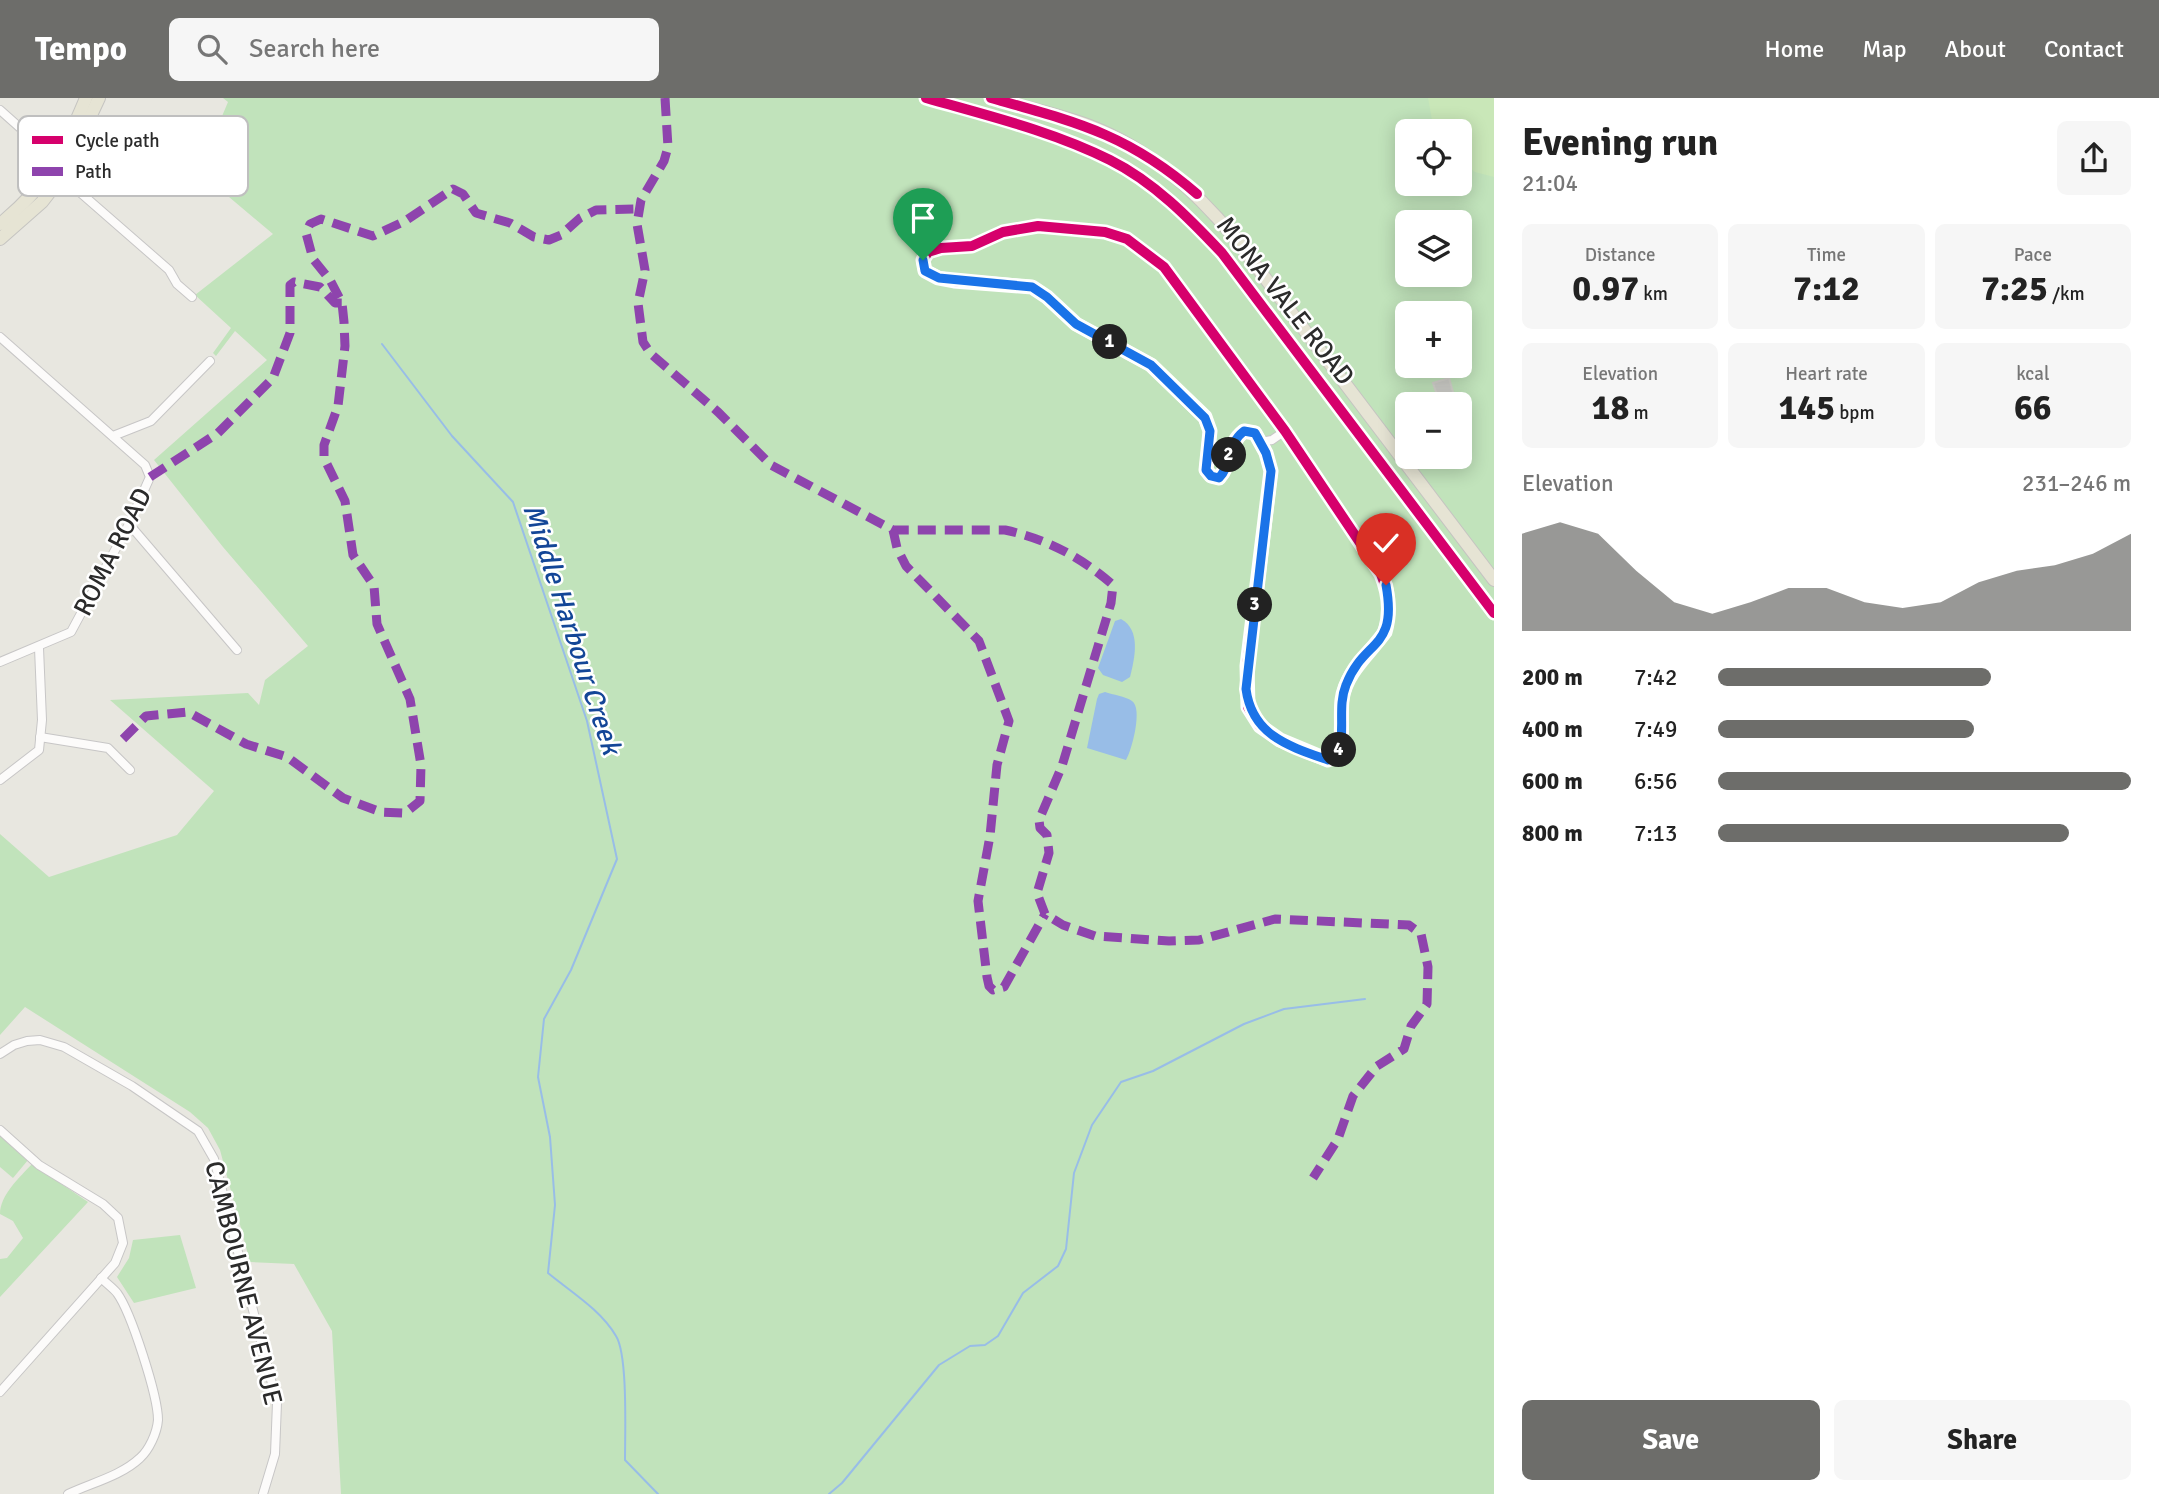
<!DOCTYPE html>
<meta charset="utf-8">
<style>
:root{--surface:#fff;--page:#f6f6f6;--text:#222;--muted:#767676;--accent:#6d6d6a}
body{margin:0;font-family:Signika,sans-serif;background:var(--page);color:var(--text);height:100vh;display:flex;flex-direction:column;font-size:26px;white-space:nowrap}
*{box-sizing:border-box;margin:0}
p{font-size:23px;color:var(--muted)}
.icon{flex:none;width:38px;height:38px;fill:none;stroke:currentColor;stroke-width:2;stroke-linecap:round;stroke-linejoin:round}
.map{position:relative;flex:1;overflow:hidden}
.panel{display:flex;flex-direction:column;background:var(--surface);width:665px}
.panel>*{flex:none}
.tools{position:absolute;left:1395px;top:21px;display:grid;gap:14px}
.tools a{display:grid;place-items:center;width:77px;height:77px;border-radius:10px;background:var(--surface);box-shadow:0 4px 18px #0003;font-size:35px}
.pin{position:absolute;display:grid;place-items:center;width:60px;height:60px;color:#fff;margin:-72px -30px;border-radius:50% 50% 50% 0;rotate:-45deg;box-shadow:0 0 7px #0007}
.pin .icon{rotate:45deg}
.km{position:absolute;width:35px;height:35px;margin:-18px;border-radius:50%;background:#222;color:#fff;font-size:19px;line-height:35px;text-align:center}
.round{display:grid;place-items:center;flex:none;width:74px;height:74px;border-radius:10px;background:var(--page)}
.headline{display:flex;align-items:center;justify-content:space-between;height:119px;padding:0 28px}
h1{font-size:38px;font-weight:700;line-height:52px}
.stats{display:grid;grid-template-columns:repeat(3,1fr);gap:10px;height:119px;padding:7px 28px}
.stats div{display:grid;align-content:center;border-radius:10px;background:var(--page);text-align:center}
.stats b{font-size:35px;font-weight:700}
.stats small{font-size:19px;font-weight:400}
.stats p{font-size:19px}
.chart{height:196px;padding:14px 28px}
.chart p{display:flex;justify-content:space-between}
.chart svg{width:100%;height:126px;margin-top:7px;fill:var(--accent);opacity:.7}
.button{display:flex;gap:14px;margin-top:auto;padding:14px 28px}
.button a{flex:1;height:80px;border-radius:10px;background:var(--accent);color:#fff;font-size:28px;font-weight:700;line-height:80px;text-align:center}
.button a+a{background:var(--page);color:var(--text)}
ul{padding:0 28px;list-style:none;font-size:23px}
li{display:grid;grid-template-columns:112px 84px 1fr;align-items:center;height:52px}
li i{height:18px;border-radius:9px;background:var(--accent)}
header{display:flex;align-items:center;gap:42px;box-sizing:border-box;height:98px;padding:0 35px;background:var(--accent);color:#fff}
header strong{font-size:33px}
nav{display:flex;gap:38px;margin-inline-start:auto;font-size:24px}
.search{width:490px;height:63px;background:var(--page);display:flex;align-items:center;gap:18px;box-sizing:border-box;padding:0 24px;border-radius:10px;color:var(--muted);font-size:26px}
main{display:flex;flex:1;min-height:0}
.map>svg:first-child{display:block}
.green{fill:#c1e3bb;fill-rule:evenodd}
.pitch{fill:#c9e7b8}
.water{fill:#98bde7}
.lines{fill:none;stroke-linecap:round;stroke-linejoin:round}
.stream{stroke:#98bde7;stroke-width:2}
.building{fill:#cdcdc8;stroke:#d3d2cc;stroke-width:2}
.minor-casing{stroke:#c7c6c6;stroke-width:10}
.trunk-casing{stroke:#c5c4c1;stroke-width:14}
.minor{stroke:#fcfbfa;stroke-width:8}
.trunk{stroke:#e6e4d4;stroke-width:12}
.quiet{stroke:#8e44ad;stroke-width:9;stroke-dasharray:18 9;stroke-linecap:butt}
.cycleway-casing{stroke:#fff;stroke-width:15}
.cycleway{stroke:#d6006c;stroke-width:10}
.route-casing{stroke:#fff;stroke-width:14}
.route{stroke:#1a73e8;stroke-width:9}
.labels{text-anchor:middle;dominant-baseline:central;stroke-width:5;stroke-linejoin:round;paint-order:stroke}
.street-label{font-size:26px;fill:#2b2b2b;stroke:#fff}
.water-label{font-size:28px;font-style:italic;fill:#134697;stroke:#fff}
.key{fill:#fff;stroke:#bfbfbf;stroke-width:2}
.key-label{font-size:19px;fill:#2b2b2b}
</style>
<header>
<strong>Tempo</strong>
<div class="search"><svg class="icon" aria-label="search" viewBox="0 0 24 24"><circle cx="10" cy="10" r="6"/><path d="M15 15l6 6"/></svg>Search here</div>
<nav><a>Home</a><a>Map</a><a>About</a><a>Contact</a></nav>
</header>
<main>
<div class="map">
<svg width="1494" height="1396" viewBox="0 0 1494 1396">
<rect width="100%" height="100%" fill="#e8e7e0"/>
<g class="green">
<path d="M223 0H1494V1396H341L332 1233 294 1166 250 1164 220 1052 208 1030 190 1014 25 909 0 937V736L49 779 177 737 214 693 110 602 248 595 259 607 265 582 308 548 223 449 154 362 267 262 235 233 216 258 213 255 231 230 195 197 273 136 197 72 190 58 212 42 228 4ZM1407 33H1460V86H1407ZM1407 124H1460V177H1407ZM1407 215H1460V268H1407ZM1407 306H1460V359H1407Z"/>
<polygon points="0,1036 28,1062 13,1080 0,1069"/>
<path d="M32 1066 88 1104 0 1199V1161L7 1160 23 1140 13 1123 0 1116C0 1097 20 1079 32 1066Z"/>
<polygon points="180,1137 196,1190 134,1205 117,1179 129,1160 133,1142"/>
</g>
<polygon class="pitch" points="1428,0 1494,0 1494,79 1475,74 1460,62 1460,33 1434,33"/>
<g class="water">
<path d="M1121 521C1141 532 1135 559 1130 579L1122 584 1103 577 1098 570 1115 523Z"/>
<path d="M1105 594C1113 597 1125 598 1132 603 1143 610 1132 652 1126 662L1087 650 1097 601 1099 596Z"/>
</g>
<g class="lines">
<g class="stream">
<path d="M382 246 452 338 513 404 587 623 617 761 571 872 544 921 538 979 550 1039 555 1107 548 1175C571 1194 601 1212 616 1238 628 1257 625 1336 625 1362L658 1396"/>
<polyline points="829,1396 842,1385 939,1267 970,1248 985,1247 998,1238 1023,1195 1058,1168 1066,1151 1074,1075 1092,1027 1121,984 1153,973 1244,926 1284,911 1365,901"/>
</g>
</g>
<polygon class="building" points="1449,280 1455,301 1440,306 1433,285"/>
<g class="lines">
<g class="minor-casing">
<g id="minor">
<polyline points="0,12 36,44 67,83 169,172 177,186 192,199"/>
<path d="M1038 128 1105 134 1127 141 1164 169 1285 333 1381 476C1389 495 1391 514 1385 534 1370 555 1345 575 1342 602 1340 621 1344 639 1338 657L1328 662 1280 642 1260 628 1248 609 1247 568 1271 373 1266 355 1255 335 1244 333C1226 347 1233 364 1219 380L1211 378 1206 372 1210 333 1205 319 1151 267 1076 226 1047 199 1032 189 954 183 938 180 925 173 923 162 928 154 941 150 972 148 1003 134Z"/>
<polyline points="0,239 145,367 150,379 129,426 71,534 0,564"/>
<polyline points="113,338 151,323 210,263"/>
<polyline points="1261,344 1272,342 1285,333"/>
<polyline points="129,426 237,552"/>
<polyline points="40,639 108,650 130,672"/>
<polyline points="0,682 39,652 42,622 39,550"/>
<polyline points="0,956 14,947 27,943 40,942 64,949 132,988 198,1033 214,1061 277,1305 275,1356 263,1396"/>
<polyline points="0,1032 39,1067 103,1106 118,1120 123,1145 115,1165 0,1294"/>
<path d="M68 1396C91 1385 121 1378 140 1360 149 1352 157 1335 158 1322 158 1298 131 1214 117 1195 113 1190 106 1185 101 1180"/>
</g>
</g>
<g class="trunk-casing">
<g id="trunk">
<path d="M926 0C989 18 1052 33 1110 62 1154 84 1189 120 1222 155L1494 515"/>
<path d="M991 0C1024 9 1058 16 1090 28 1149 51 1194 91 1234 139L1494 482"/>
<path d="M0 126C49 86 62 57 86 0"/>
<polyline points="0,141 42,104 63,77 99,0"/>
</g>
</g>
<use href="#minor" class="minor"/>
<use href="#trunk" class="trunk"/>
<g class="quiet">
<path d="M665 0 668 49 664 63 641 102 637 126 645 172 638 205 643 244 651 256 718 314 771 367 893 432H1005C1047 441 1081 459 1113 487L1111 505 1062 668 1039 722 1040 730 1047 737 1049 755 1037 795 1045 816 1063 827 1095 838 1169 843 1199 842 1275 821 1409 827 1421 836 1428 869 1427 906 1411 928 1404 951 1377 968 1353 998 1338 1041 1313 1080"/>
<polyline points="150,379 218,335 273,280 290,235 290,187 294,184 320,189 335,205 342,205"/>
<polyline points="893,432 897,450 906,468 979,543 1009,623 997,667 990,738 978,803 987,879 989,888 993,892 1004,889 1045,816"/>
<polyline points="123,641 146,618 188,614 246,646 287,659 343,700 381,714 405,715 420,703 421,667 410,601 377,526 374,488 353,457 345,403 324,360 324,347 338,308 345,248 344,224 342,205 330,182 313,161 306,135 310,126 321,121 373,138 405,123 453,91 463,96 476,115 510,125 534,139 549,142 561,137 580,120 596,112 638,111"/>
</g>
<g class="cycleway-casing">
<g id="cycleway">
<path d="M926 0C989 18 1052 33 1110 62 1154 84 1189 120 1222 155L1494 515"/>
<path d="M991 0C1076 24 1128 36 1197 96"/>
<path d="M1038 128 1105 134 1127 141 1164 169 1285 333 1381 476C1389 495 1391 514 1385 534 1370 555 1345 575 1342 602 1340 621 1344 639 1338 657L1328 662 1280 642 1260 628 1248 609 1247 568 1271 373 1266 355 1255 335 1244 333C1226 347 1233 364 1219 380L1211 378 1206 372 1210 333 1205 319 1151 267 1076 226 1047 199 1032 189 954 183 938 180 925 173 923 162 928 154 941 150 972 148 1003 134Z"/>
</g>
</g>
<use href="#cycleway" class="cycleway"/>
</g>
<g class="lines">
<g class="route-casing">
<path id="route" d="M923 162 925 173 939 180 1032 189 1047 199 1076 226 1151 267 1205 320 1210 333 1206 372 1211 378 1219 380C1233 365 1226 347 1244 333L1255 335 1266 355 1271 373 1246 591C1252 637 1288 648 1328 662L1338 657C1346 634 1337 609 1346 587 1364 540 1398 553 1386 487"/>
</g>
<use href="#route" class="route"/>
</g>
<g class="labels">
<g class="street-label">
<text transform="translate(1285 203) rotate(52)">MONA VALE ROAD</text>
<text transform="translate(113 454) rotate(-63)">ROMA ROAD</text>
<text transform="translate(243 1185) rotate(76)">CAMBOURNE AVENUE</text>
</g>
<g class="water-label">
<text transform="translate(572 531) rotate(72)">Middle Harbour Creek</text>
</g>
</g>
<rect x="18" y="18" width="230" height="80" rx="10" class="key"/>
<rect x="32" y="38" width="31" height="8" fill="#d6006c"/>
<rect x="32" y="69" width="31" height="9" fill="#8e44ad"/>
<g class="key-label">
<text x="75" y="49">Cycle path</text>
<text x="75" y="80">Path</text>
</g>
</svg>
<div class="tools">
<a><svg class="icon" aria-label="locate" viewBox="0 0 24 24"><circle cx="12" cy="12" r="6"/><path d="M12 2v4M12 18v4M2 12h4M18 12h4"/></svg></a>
<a><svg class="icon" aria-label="layers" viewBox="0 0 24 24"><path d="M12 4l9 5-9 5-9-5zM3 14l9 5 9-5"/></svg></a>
<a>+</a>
<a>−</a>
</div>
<div class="pin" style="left:923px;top:162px;background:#1e9e55"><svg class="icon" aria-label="arrive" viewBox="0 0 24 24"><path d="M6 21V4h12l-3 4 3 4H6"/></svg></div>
<div class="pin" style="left:1386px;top:487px;background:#d93025"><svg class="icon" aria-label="check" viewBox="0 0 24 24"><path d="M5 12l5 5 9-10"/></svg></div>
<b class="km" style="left:1110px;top:244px">1</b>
<b class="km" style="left:1229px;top:357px">2</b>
<b class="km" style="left:1255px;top:507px">3</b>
<b class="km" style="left:1339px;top:652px">4</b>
</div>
<section class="panel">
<div class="headline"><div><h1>Evening run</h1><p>21:04</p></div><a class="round"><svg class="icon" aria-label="share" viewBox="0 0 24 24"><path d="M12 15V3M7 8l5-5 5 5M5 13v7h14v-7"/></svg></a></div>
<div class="stats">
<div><p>Distance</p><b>0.97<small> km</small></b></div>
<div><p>Time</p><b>7:12</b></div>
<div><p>Pace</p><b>7:25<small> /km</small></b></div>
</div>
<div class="stats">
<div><p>Elevation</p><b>18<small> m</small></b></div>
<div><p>Heart rate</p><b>145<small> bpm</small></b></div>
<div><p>kcal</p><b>66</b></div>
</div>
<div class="chart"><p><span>Elevation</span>231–246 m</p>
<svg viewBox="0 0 160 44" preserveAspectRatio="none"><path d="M0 44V10L10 6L20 10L30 23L40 34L50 38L60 34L70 29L80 29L90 34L100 36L110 34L120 27L130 23L140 21L150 17L160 10V44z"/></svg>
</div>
<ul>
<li><b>200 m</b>7:42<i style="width:66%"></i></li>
<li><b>400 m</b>7:49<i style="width:62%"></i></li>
<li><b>600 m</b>6:56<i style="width:100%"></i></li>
<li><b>800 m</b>7:13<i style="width:85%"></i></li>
</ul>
<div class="button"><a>Save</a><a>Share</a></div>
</section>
</main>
